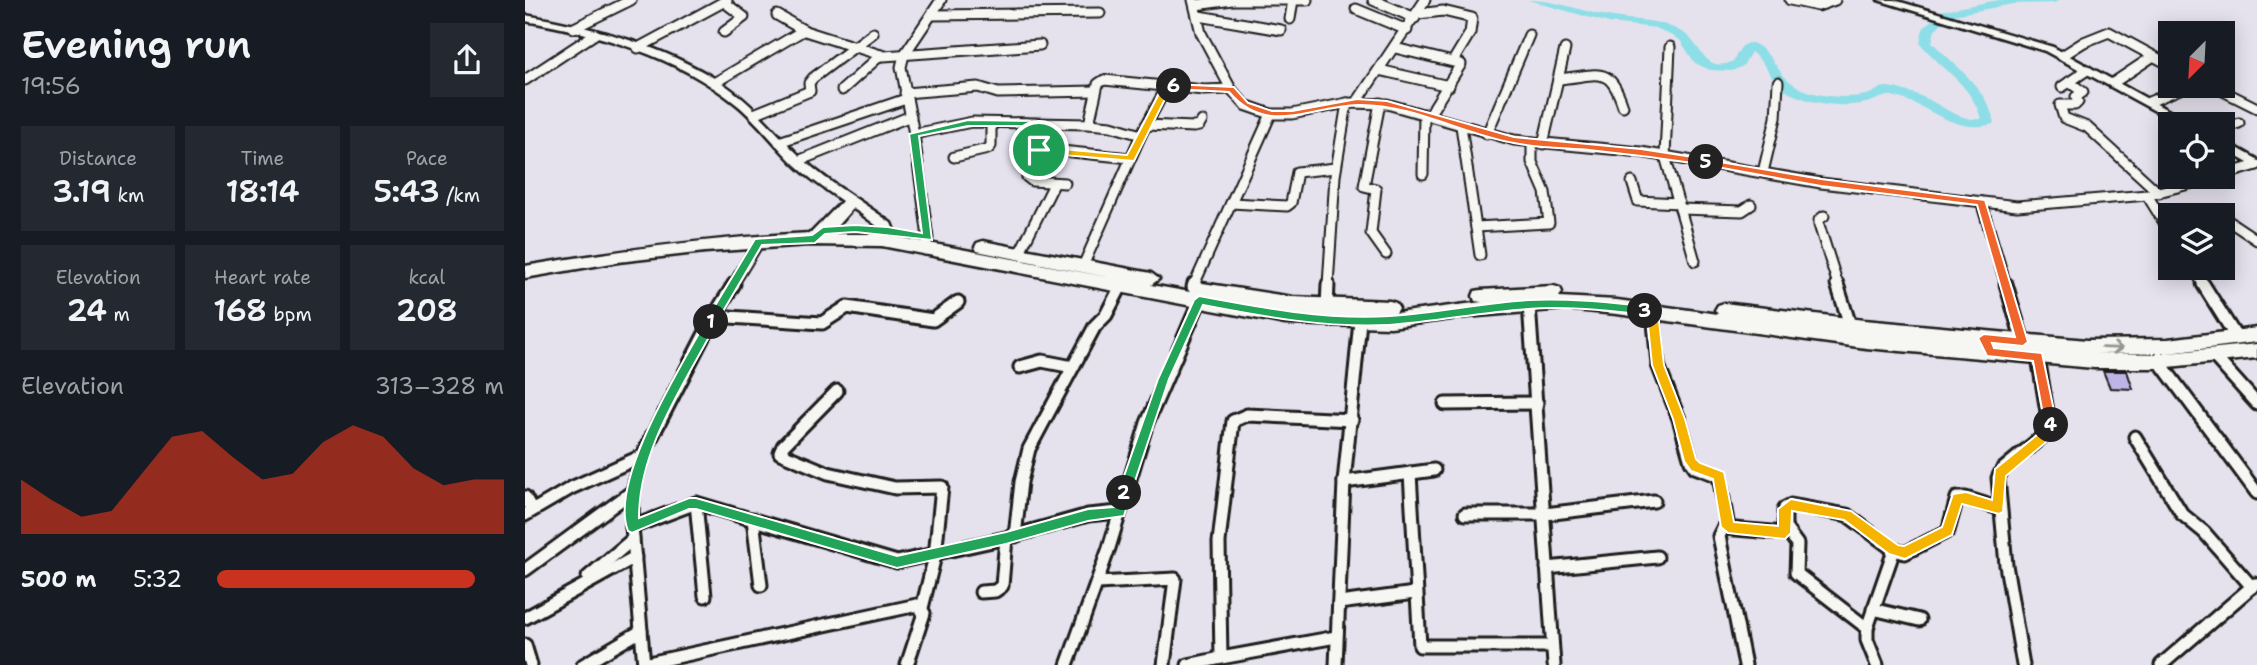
<!DOCTYPE html>
<meta charset="utf-8">
<style>
:root{--surface:#171b24;--page:#242831;--text:#f1f3f6;--muted:#9ea1a6;--accent:#c8321e}
body{margin:0;font-family:"Shantell Sans",sans-serif;background:var(--page);color:var(--text);height:100vh;display:flex;flex-direction:column;font-size:26px;white-space:nowrap}
*{box-sizing:border-box;margin:0}
p{font-size:23px;color:var(--muted)}
.icon{flex:none;width:38px;height:38px;fill:none;stroke:currentColor;stroke-width:2;stroke-linecap:round;stroke-linejoin:round}
.map{position:relative;flex:1;overflow:hidden}
.side{display:flex;flex-direction:column;background:var(--surface);width:525px}
.side>*{flex:none}
.needle{width:46px;rotate:204deg}
.fabs{position:absolute;left:1633px;top:21px;display:grid;gap:14px}
.fabs a{display:grid;place-items:center;width:77px;height:77px;border-radius:0px;background:var(--surface);box-shadow:0 4px 18px #0003;font-size:35px}
.pin{position:absolute;display:grid;place-items:center;width:60px;height:60px;color:#fff;margin:-30px;border:4px solid #fff;border-radius:50%;box-shadow:0 2px 7px #0007}
.km{position:absolute;width:35px;height:35px;margin:-18px;border-radius:50%;background:#222;color:#fff;font-size:19px;line-height:35px;text-align:center}
.round{display:grid;place-items:center;flex:none;width:74px;height:74px;border-radius:0px;background:var(--page)}
.summary{display:flex;align-items:center;justify-content:space-between;height:119px;padding:0 21px}
h1{font-size:38px;font-weight:600;line-height:52px}
.figures{display:grid;grid-template-columns:repeat(3,1fr);gap:10px;height:119px;padding:7px 21px}
.figures div{display:grid;align-content:center;border-radius:0px;background:var(--page);text-align:center}
.figures b{font-size:30px;font-weight:600}
.figures small{font-size:19px;font-weight:400}
.figures p{font-size:19px}
.chart{height:196px;padding:14px 21px}
.chart p{display:flex;justify-content:space-between}
.chart svg{width:100%;height:126px;margin-top:7px;fill:var(--accent);opacity:.7}
ul{padding:0 21px;list-style:none;font-size:23px}
li{display:grid;grid-template-columns:112px 84px 1fr;align-items:center;height:52px}
li i{height:18px;border-radius:9px;background:var(--accent)}
main{display:flex;flex:1;min-height:0}
.map>svg:first-child{display:block}
.lines{fill:none;stroke-linecap:round;stroke-linejoin:round}
.river{fill:#8ddee6;fill-rule:evenodd}
.building{fill:#beb4e5;stroke:#1c1c1c;stroke-width:2}
.minor-far1-casing{stroke:#1c1c1c;stroke-width:13}
.minor-casing{stroke:#1c1c1c;stroke-width:17}
.tertiary-casing{stroke:#1c1c1c;stroke-width:5}
.primary-casing{stroke:#1c1c1c;stroke-width:5}
.minor-far1{stroke:#f6f6f2;stroke-width:9}
.minor{stroke:#f6f6f2;stroke-width:11}
.tertiary{fill:#f6f6f2;fill-rule:evenodd}
.primary{fill:#f6f6f2;fill-rule:evenodd}
.oneway{stroke:#949492}
.split-1{fill:#22a559;stroke:#fff;stroke-width:2}
.split-2{fill:#22a559;stroke:#fff;stroke-width:2}
.split-3{fill:#22a559;stroke:#fff;stroke-width:2}
.split-4{fill:#f5b400;stroke:#fff;stroke-width:2}
.split-5{fill:#f0652b;stroke:#fff;stroke-width:2}
.split-6{fill:#f0652b;stroke:#fff;stroke-width:2}
.split-7{fill:#f5b400;stroke:#fff;stroke-width:2}
</style>
<main>
<section class="side">
<div class="summary"><div><h1>Evening run</h1><p>19:56</p></div><a class="round"><svg class="icon" aria-label="share" viewBox="0 0 24 24"><path d="M12 15V3M7 8l5-5 5 5M5 13v7h14v-7"/></svg></a></div>
<div class="figures">
<div><p>Distance</p><b>3.19<small> km</small></b></div>
<div><p>Time</p><b>18:14</b></div>
<div><p>Pace</p><b>5:43<small> /km</small></b></div>
</div>
<div class="figures">
<div><p>Elevation</p><b>24<small> m</small></b></div>
<div><p>Heart rate</p><b>168<small> bpm</small></b></div>
<div><p>kcal</p><b>208</b></div>
</div>
<div class="chart"><p><span>Elevation</span>313–328 m</p>
<svg viewBox="0 0 160 44" preserveAspectRatio="none"><path d="M0 44V25L10 32L20 38L30 36L40 23L50 10L60 8L70 17L80 25L90 23L100 12L110 6L120 10L130 21L140 27L150 25L160 25V44z"/></svg>
</div>
<ul>
<li><b>500 m</b>5:32<i style="width:90%"></i></li>
</ul>
</section>
<div class="map">
<svg width="1732" height="665" viewBox="0 0 1732 665">
<rect width="100%" height="100%" fill="#e5e2ee"/>
<filter id="ink" filterUnits="userSpaceOnUse"><feTurbulence type="fractalNoise" baseFrequency=".0143" numOctaves="2"/><feDisplacementMap in="SourceGraphic" scale="14" xChannelSelector="R" yChannelSelector="G"/><feConvolveMatrix kernelMatrix="1 2 1 2 8 2 1 2 1" color-interpolation-filters="sRGB"/></filter>
<g filter="url(#ink)">
<g class="lines">
<path class="river" d="M1003 0C1031 0 1056 11 1083 16 1114 22 1128 17 1157 32 1177 43 1178 75 1209 61 1224 19 1247 62 1260 77 1265 82 1271 86 1277 89 1296 97 1321 99 1341 95 1348 94 1354 87 1361 87 1369 87 1379 91 1387 93 1410 99 1432 122 1456 119 1447 85 1416 69 1395 43L1398 29 1415 11 1474 0H1535L1529 3 1488 4 1423 16 1410 30 1407 42C1431 67 1460 86 1469 121L1468 124C1428 135 1404 104 1367 96 1359 95 1350 101 1341 103 1318 108 1289 104 1267 94 1247 85 1243 64 1226 52L1218 66 1207 71 1185 70 1170 63 1155 40 1131 28 1084 23Z"/>
</g>
<polygon class="building" points="1578,371 1602,371 1608,389 1585,388"/>
<g class="lines">
<g class="minor-far1-casing">
<g id="minor-far1">
<polyline points="668,0 676,33 706,89 720,105 746,114 767,114 822,103 862,104 989,140 1116,152 1296,183 1492,206 1622,195 1691,177"/>
<polyline points="709,0 782,0"/>
<polyline points="848,0 890,18"/>
<polyline points="1265,0 1293,6 1310,0"/>
<polyline points="199,2 219,17 199,32"/>
<polyline points="671,5 707,0"/>
<polyline points="831,9 882,30"/>
<polyline points="893,14 918,11 947,18 945,33 928,61"/>
<polyline points="252,15 280,31 359,56 515,45"/>
<polyline points="406,15 575,13"/>
<polyline points="674,16 756,30"/>
<polyline points="765,19 768,0"/>
<polyline points="49,28 106,0"/>
<polyline points="1145,47 1140,156 1170,261"/>
<polyline points="113,48 202,0"/>
<polyline points="870,48 936,64 904,115"/>
<polyline points="1537,56 1559,42 1584,32 1645,65"/>
<polyline points="854,70 924,86"/>
<path d="M1033 79C1073 76 1084 63 1098 106"/>
<polyline points="0,80 70,34"/>
<polyline points="1544,82 1558,92 1551,97 1553,102 1550,105 1535,105 1539,118 1562,127 1634,193"/>
<polyline points="189,83 279,30"/>
<polyline points="1588,83 1627,57"/>
<polyline points="1688,86 1732,108"/>
<polyline points="1537,87 1562,70"/>
<polyline points="317,90 356,55"/>
<polyline points="380,93 453,87 473,93 571,91"/>
<polyline points="832,102 900,0"/>
<polyline points="1624,102 1662,86"/>
<polyline points="855,103 839,186 851,189 846,233 861,254"/>
<polyline points="229,114 285,91 284,83 288,78 348,33"/>
<polyline points="501,123 507,148 605,158"/>
<polyline points="564,124 573,84 579,80 679,90 706,89"/>
<polyline points="621,125 669,127 674,126 677,121"/>
<polyline points="936,126 955,255"/>
<polyline points="1698,128 1714,123"/>
<polyline points="389,134 447,122 564,124 586,126 616,135"/>
<polyline points="962,134 1004,35"/>
<polyline points="254,142 381,99"/>
<polyline points="1018,144 1040,49"/>
<polyline points="429,157 463,149 466,146 466,123"/>
<polyline points="273,161 386,116"/>
<polyline points="505,169 502,177 507,181 540,183"/>
<polyline points="1238,172 1251,118 1253,82"/>
<polyline points="898,174 899,114"/>
<polyline points="1698,175 1732,165"/>
<polyline points="1107,182 1113,201 1154,203"/>
<polyline points="1622,195 1645,232"/>
<polyline points="1456,202 1481,285"/>
<polyline points="706,203 762,206 766,203 772,172 811,168"/>
<polyline points="1155,209 1217,211 1226,205"/>
<polyline points="1299,216 1294,220 1294,225 1313,285"/>
<polyline points="1699,218 1732,240"/>
<polyline points="951,227 1024,223 1020,192 1007,162 1007,142"/>
<polyline points="400,250 403,238 389,134 376,67 379,55 416,0"/>
<polyline points="494,254 529,184"/>
<polyline points="558,266 616,135 642,86"/>
<polyline points="1668,268 1679,285"/>
<polyline points="208,285 234,242"/>
<polyline points="669,285 746,114"/>
<polyline points="803,285 810,176 822,103"/>
</g>
</g>
<g class="minor-casing">
<g id="minor">
<polyline points="1312,284 1325,325"/>
<polyline points="1481,284 1498,342"/>
<polyline points="1678,284 1711,337"/>
<polyline points="668,287 669,284"/>
<polyline points="1004,304 1029,665"/>
<polyline points="802,308 803,284"/>
<polyline points="1128,312 1133,365 1154,419 1166,461 1170,467 1194,476 1203,527"/>
<polyline points="189,316 297,323 322,307 408,320 433,302"/>
<polyline points="1689,356 1732,404"/>
<polyline points="1634,361 1732,493"/>
<polyline points="495,367 517,361 548,367"/>
<polyline points="312,391 258,446 255,453 303,473 370,488 417,487 410,556 397,608"/>
<polyline points="920,404 1012,403"/>
<polyline points="1610,437 1657,514 1679,532 1727,587"/>
<polyline points="885,473 895,646 1027,646"/>
<polyline points="819,482 909,470"/>
<polyline points="0,497 7,510"/>
<polyline points="171,503 180,596"/>
<polyline points="940,514 1020,514 1129,501"/>
<polyline points="0,515 46,488 117,456"/>
<polyline points="228,519 236,585"/>
<polyline points="107,527 171,503 372,562 481,538 563,515 594,512"/>
<polyline points="1261,529 1272,544 1271,573 1342,628"/>
<polyline points="490,536 496,482 504,449 570,326 581,315 596,286"/>
<polyline points="1022,568 1132,557"/>
<polyline points="0,570 108,491"/>
<polyline points="63,577 108,539"/>
<polyline points="572,583 650,579 639,665"/>
<polyline points="456,592 470,591 477,586 481,538"/>
<polyline points="814,603 890,593"/>
<polyline points="1348,609 1394,620"/>
<polyline points="0,618 110,557"/>
<polyline points="811,637 696,658 694,542 708,421 722,415 827,420"/>
<polyline points="0,645 6,665"/>
<polyline points="119,664 392,605 399,613 382,665"/>
<polyline points="58,665 116,631"/>
<polyline points="119,665 107,527 108,491 117,456 189,316 209,284"/>
<polyline points="542,665 584,548 622,423 675,300"/>
<polyline points="663,665 696,658"/>
<polyline points="811,665 819,482 835,321"/>
<polyline points="1220,665 1194,536 1198,528 1260,533 1260,508 1266,505 1322,515 1369,550 1380,553 1423,531 1432,498 1441,498 1473,508"/>
<polyline points="1352,665 1342,640 1342,628 1369,550"/>
<polyline points="1498,665 1481,565 1473,478 1477,470 1525,430 1513,357"/>
<polyline points="1636,665 1730,584"/>
</g>
</g>
<g class="tertiary-casing">
<g id="tertiary">
<polygon points="1353,0 1369,0 1528,47 1668,124 1654,124 1520,51"/>
<path d="M0 15C68 27 138 45 197 83 229 104 251 134 279 160 305 184 337 201 366 223L369 230 362 243 357 245 351 240 356 229C331 209 303 193 278 172 254 152 236 124 211 104 151 56 75 34 0 21Z"/>
<polygon points="1698,140 1732,159 1732,168 1698,149"/>
</g>
</g>
<g class="primary-casing">
<path id="primary" d="M326 196 334 201 305 234H357L587 278 452 251 450 247 452 243 458 241 626 273 634 279 626 285 665 292 663 288 665 284 671 282 768 297 865 301 871 303 874 308 871 313 957 302 950 301 948 296 950 291 956 290 1029 286 1035 288 1037 292 1034 297 1092 300 1193 314 1190 310 1193 305 1199 303 1339 320 1562 340 1643 339 1732 328V342L1643 353 1570 354H1634L1732 344V358L1634 368H1569L1341 348 1092 314 1039 309 941 317 866 327 760 324 357 246 284 245 180 252 93 262 0 278V266C95 250 190 237 286 233L321 197Z"/>
</g>
<use href="#minor-far1" class="minor-far1"/>
<use href="#minor" class="minor"/>
<use href="#tertiary" class="tertiary"/>
<use href="#primary" class="primary"/>
</g>
<defs><path id="oneway-shaft" d="M-6 0H5M1.5-3L5.5 0L1.5 3" fill="none" stroke-width="1.6" stroke-linecap="round" stroke-linejoin="round" transform="scale(1.75)"/></defs>
<use class="oneway" href="#oneway-shaft" transform="translate(1587 348) rotate(2)"/>
</g>
<polygon class="split-1" points="443,120 505,121 510,145 519,150 514,153 502,149 497,126 443,126 394,136 407,240 330,232 300,234 290,243 237,245 190,325 182,325 182,319 230,239 287,235 298,227 330,225 363,227 397,233 384,134"/>
<path class="split-2" d="M186 318 192 322C160 384 114 447 114 518L164 498H171L372 556 481 532 563 509 589 507 595 488 599 487 606 493 599 516 563 521 481 544 372 568 171 509H164L107 533 103 531C83 481 157 365 182 319Z"/>
<path class="split-3" d="M674 296C738 308 800 320 865 316 911 313 957 303 1003 300 1042 298 1082 302 1120 306L1126 311 1120 315C1082 310 1042 306 1003 309 956 312 910 322 864 325 801 328 740 317 678 305L644 379 606 493 604 497H595L593 493 633 379 669 300Z"/>
<polygon class="split-4" points="1120,306 1131,309 1133,312 1139,365 1160,419 1171,459 1175,463 1199,472 1209,522 1253,526 1253,509 1266,499 1326,511 1373,545 1379,546 1417,527 1428,494 1441,492 1467,500 1470,469 1517,431 1521,421 1530,421 1532,425 1526,438 1481,476 1478,512 1474,514 1437,504 1427,535 1380,559 1364,554 1319,520 1267,511 1266,533 1260,539 1203,533 1196,527 1188,479 1166,471 1159,461 1148,419 1127,365 1122,315 1115,311"/>
<polygon class="split-5" points="1177,159 1296,179 1460,200 1503,342 1498,346 1467,343 1469,348 1517,353 1532,425 1530,429 1521,429 1520,425 1508,361 1462,356 1453,338 1459,334 1490,337 1452,205 1296,186 1181,165 1176,162"/>
<path class="split-6" d="M646 84 709 87 723 103 747 111H767L832 99 862 101 989 137 1116 149 1181 159 1186 162 1181 165C1142 159 1103 154 1064 150 1039 148 1013 148 989 143 937 134 887 104 833 105 785 106 742 137 704 92L649 89 646 88Z"/>
<polygon class="split-7" points="639,84 653,86 645,89 609,161 514,153 510,150 514,147 602,155"/>
</svg>
<div class="fabs">
<a><svg class="needle" viewBox="-14 -14 28 28"><path d="M0-13l5 13h-10z" fill="#e53935"/><path d="M0 13l5-13h-10z" fill="#9ea1a6"/></svg></a>
<a><svg class="icon" aria-label="locate" viewBox="0 0 24 24"><circle cx="12" cy="12" r="6"/><path d="M12 2v4M12 18v4M2 12h4M18 12h4"/></svg></a>
<a><svg class="icon" aria-label="layers" viewBox="0 0 24 24"><path d="M12 4l9 5-9 5-9-5zM3 14l9 5 9-5"/></svg></a>
</div>
<div class="pin" style="left:514px;top:150px;background:#1e9e55"><svg class="icon" aria-label="arrive" viewBox="0 0 24 24"><path d="M6 21V4h12l-3 4 3 4H6"/></svg></div>
<b class="km" style="left:186px;top:322px">1</b>
<b class="km" style="left:599px;top:493px">2</b>
<b class="km" style="left:1120px;top:311px">3</b>
<b class="km" style="left:1526px;top:425px">4</b>
<b class="km" style="left:1181px;top:162px">5</b>
<b class="km" style="left:649px;top:86px">6</b>
</div>
</main>
